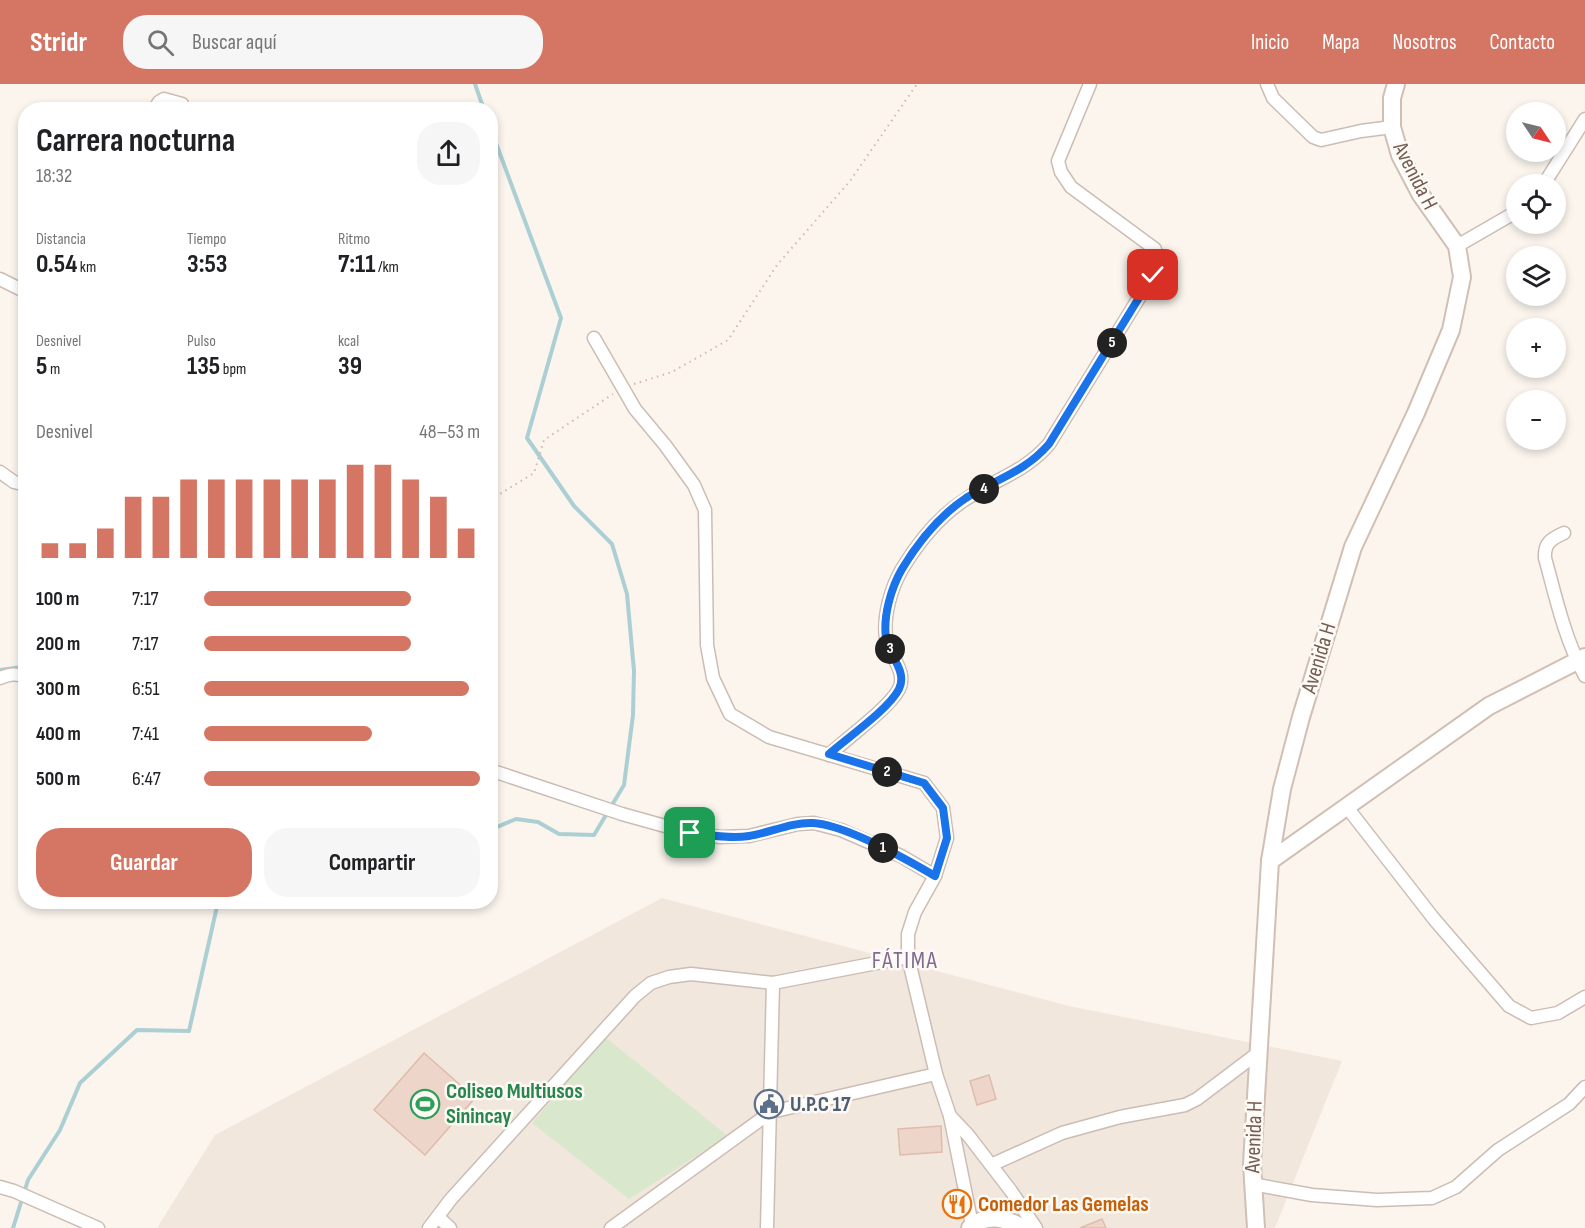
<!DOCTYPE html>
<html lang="es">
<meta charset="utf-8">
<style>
:root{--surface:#fff;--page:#f6f6f6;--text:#202124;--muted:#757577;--accent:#d47663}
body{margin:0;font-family:"Sofia Sans Condensed",sans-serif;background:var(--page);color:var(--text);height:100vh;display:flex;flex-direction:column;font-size:22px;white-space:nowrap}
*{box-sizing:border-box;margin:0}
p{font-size:20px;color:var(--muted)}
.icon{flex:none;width:33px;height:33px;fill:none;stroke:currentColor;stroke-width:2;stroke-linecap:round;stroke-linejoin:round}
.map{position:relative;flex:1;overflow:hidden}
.panel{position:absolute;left:18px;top:18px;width:480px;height:807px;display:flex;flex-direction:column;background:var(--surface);border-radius:24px;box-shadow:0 3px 9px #0003}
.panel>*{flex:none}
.needle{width:39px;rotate:125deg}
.fabs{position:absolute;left:1506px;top:18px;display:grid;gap:12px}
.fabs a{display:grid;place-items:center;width:60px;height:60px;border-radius:50%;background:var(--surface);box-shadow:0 3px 9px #0003;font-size:30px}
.pin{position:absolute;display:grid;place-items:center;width:51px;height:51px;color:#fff;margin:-26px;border-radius:12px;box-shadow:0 3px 9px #0006}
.km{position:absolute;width:30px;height:30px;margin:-15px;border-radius:50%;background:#222;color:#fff;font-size:16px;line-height:30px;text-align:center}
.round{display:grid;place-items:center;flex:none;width:63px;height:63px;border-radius:24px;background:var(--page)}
.overview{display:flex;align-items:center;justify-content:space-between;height:102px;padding:0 18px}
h1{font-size:33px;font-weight:700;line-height:45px}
.stats{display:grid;grid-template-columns:repeat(3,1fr);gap:9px;height:102px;padding:6px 18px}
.stats div{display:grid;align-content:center}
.stats b{font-size:26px;font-weight:700}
.stats small{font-size:16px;font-weight:400}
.stats p{font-size:16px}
.chart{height:168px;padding:12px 18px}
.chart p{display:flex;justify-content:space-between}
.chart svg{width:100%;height:108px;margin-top:6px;stroke:var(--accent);stroke-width:6}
.cta{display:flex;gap:12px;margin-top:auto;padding:12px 18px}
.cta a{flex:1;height:69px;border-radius:24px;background:var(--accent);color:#fff;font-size:24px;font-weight:700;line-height:69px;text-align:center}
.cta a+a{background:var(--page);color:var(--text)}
ul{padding:0 18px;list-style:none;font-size:20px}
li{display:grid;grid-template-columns:96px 72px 1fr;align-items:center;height:45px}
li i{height:15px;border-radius:8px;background:var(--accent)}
header{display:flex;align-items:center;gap:36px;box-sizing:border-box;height:84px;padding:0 30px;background:var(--accent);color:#fff}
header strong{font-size:28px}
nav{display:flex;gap:33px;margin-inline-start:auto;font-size:21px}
.search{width:420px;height:54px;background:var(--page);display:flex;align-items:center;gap:15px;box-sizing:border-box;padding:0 21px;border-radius:24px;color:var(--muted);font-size:22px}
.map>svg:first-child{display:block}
.residential{fill:#f2e7dd}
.green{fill:#d9e8cd}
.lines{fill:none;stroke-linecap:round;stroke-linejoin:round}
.stream{stroke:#abcfd3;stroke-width:4}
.building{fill:#edd5c9;stroke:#debcab;stroke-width:1.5}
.street-casing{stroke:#ccbdb4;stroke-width:15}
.secondary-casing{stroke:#d1bfb4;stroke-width:20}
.path{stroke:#d2b8ab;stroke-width:2;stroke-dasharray:1.5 4.5;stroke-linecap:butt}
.street{stroke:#fff;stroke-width:12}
.secondary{stroke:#fff;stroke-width:16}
.route-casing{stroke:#fff;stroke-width:12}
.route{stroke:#1a73e8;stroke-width:8}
.labels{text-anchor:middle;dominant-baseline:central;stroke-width:5;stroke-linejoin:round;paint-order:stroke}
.street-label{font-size:22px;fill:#745d52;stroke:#fdf9f4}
.leisure-label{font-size:22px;font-weight:bold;fill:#27864d;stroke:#fdf9f4;text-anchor:start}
.service-label{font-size:22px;font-weight:bold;fill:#4e5e75;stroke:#fdf9f4;text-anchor:start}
.food-label{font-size:22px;font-weight:bold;fill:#c56008;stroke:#fdf9f4;text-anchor:start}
.neighbourhood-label{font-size:24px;letter-spacing:1.5px;fill:#816b8f;stroke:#fdf9f4}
</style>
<header>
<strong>Stridr</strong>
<div class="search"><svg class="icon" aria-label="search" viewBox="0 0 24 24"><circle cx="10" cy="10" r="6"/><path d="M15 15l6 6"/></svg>Buscar aquí</div>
<nav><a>Inicio</a><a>Mapa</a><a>Nosotros</a><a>Contacto</a></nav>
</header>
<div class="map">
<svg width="1585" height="1144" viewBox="0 0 1585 1144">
<rect width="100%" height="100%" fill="#fbf5ee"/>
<polygon class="residential" points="662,814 1069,922 1342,977 1275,1144 157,1144 215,1051"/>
<polygon class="green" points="605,953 728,1052 629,1115 532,1039"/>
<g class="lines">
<g class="stream">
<polyline points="475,0 484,26"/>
<polyline points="490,43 561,234 527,354 574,422 612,460 627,510 634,587 633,631 624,701 594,751 559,750 538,738 516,735 490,746"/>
<polyline points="0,586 22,583 26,585"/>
<polyline points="13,1144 28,1096 60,1046 80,999 137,946 189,947 218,818"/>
</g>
</g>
<g class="building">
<polygon points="424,969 475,1014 425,1071 374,1026"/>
<polygon points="989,991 996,1015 977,1021 970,997"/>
<polygon points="941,1042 942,1068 900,1071 898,1045"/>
<polygon points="1102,1135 1106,1144 1080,1144"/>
</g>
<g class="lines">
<g class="street-casing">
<g id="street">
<polyline points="1267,0 1273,14 1313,53 1321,56 1361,47 1392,43"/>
<polyline points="154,26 159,18 164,15 182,20"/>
<polyline points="1544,100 1585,35"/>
<polyline points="1457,162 1516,128"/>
<polyline points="0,195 26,208"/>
<polyline points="594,254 635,325 665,361 694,401 705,426 707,561 713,594 730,630 769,653 924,699 943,724 947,754 935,792"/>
<polyline points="0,388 14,398 26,401"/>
<path d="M1564 449C1551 455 1544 459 1545 474 1556 514 1565 556 1585 592"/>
<path d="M0 594C9 590 16 589 26 593"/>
<path d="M829 671C847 654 889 624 899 605 908 587 888 571 886 554 883 532 891 504 902 485 919 457 939 432 966 415 996 395 1025 388 1049 360L1153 191 1156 178 1155 165 1071 103 1061 88 1058 77 1090 0"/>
<polyline points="490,686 622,730 690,749 720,753 749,752 798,740 814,739 841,746 901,772 935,792 915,828 908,850 908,873 936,990 950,1032 972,1141"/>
<polyline points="1346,722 1434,835 1509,922 1531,934 1558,929 1585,913"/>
<polyline points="950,1032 968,1051 1011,1107 1036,1144"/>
<polyline points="991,1081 1062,1049 1120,1033 1185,1021 1197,1015 1258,969"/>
<polyline points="1252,1100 1312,1111 1377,1116 1432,1114 1456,1103 1498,1066 1569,1020 1585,1003"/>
<polyline points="0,1103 14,1107 98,1144"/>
<polyline points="438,1133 450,1144"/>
<polyline points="429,1144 451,1115 635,912 651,899 669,893 691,890 773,899 908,873"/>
<polyline points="611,1144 771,1028 936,990"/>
<polyline points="767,1144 773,899"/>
</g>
</g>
<g class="secondary-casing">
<g id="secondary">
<polyline points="1270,777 1489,622 1585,573"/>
<path d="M970 1144C986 1128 1007 1135 1024 1144"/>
<polyline points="1256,1144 1252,1080 1270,777 1282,705 1301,633 1353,463 1416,329 1451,246 1462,193 1457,162 1421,111 1400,71 1392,43 1392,14 1396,0"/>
</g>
</g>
<g class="path">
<polyline points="634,300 672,288 728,256 777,181 850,97 917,0"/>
<polyline points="490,416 534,389 544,356 613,310"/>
</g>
<use href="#street" class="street"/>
<use href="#secondary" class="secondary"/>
</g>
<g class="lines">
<g class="route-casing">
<path id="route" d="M690 749C709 751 730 755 749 752 770 749 791 738 813 739 846 741 906 775 935 792L947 754 943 724 924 699 829 670C847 654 889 625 899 605 908 587 888 571 886 554 883 532 891 504 902 485 919 457 939 432 966 414 996 395 1025 388 1049 360L1153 191"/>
</g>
<use href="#route" class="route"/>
</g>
<defs>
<g id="stadium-ring" transform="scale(1.5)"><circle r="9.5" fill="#fdf9f4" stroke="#2e9e5b" stroke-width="1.5"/><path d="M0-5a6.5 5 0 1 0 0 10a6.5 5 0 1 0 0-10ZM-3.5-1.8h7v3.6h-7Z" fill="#2e9e5b"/></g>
<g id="civic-ring" transform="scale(1.5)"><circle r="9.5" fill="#fdf9f4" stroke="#5c6f8a" stroke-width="1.5"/><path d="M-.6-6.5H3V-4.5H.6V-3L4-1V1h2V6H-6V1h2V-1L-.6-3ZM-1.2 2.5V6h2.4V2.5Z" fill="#5c6f8a"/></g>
<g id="restaurant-ring" transform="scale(1.5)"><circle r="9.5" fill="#fdf9f4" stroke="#e8710a" stroke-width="1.5"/><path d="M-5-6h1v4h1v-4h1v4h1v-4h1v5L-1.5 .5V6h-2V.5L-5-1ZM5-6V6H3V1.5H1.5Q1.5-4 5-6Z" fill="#e8710a"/></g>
</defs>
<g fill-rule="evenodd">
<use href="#stadium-ring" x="425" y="1020"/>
<use href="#civic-ring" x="769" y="1020"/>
<use href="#restaurant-ring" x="957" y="1120"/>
</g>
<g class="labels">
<g class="street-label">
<text transform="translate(1415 92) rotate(63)">Avenida H</text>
<text transform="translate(1319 574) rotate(-73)">Avenida H</text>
<text transform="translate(1254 1053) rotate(-88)">Avenida H</text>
</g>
<g class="leisure-label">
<text x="446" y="1007">Coliseo Multiusos<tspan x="446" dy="25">Sinincay</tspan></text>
</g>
<g class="service-label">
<text x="790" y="1020">U.P.C 17</text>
</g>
<g class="food-label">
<text x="978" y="1120">Comedor Las Gemelas</text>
</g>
<g class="neighbourhood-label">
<text x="905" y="876">FÁTIMA</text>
</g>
</g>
</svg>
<div class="fabs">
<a><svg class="needle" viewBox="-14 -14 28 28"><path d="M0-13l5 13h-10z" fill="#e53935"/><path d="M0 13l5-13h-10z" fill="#757577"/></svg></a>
<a><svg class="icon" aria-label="locate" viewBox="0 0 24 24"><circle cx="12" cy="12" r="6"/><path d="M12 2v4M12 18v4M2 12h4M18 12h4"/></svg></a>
<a><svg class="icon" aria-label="layers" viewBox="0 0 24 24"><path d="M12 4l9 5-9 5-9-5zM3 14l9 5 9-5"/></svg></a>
<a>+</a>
<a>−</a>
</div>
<div class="pin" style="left:690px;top:749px;background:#1e9e55"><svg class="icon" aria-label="arrive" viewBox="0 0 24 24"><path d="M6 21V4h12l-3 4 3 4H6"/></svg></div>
<div class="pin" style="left:1153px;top:191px;background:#d93025"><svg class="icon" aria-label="check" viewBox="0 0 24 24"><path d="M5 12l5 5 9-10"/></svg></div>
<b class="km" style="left:883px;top:764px">1</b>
<b class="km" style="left:887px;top:688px">2</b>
<b class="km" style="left:890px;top:565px">3</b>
<b class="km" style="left:984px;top:405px">4</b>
<b class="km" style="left:1112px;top:259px">5</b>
<section class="panel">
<div class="overview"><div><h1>Carrera nocturna</h1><p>18:32</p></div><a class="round"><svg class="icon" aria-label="share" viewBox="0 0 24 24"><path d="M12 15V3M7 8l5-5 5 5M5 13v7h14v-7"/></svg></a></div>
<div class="stats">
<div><p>Distancia</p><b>0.54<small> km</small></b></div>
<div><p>Tiempo</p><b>3:53</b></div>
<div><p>Ritmo</p><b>7:11<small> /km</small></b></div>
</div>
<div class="stats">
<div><p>Desnivel</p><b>5<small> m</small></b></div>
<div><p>Pulso</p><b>135<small> bpm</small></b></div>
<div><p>kcal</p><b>39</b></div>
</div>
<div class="chart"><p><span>Desnivel</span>48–53 m</p>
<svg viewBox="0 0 160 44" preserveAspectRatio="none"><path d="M5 44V38M15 44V38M25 44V32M35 44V19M45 44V19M55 44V12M65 44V12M75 44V12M85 44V12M95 44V12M105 44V12M115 44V6M125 44V6M135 44V12M145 44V19M155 44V32"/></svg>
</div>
<ul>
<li><b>100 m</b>7:17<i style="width:75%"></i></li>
<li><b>200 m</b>7:17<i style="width:75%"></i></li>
<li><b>300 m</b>6:51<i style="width:96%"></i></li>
<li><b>400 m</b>7:41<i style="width:61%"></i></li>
<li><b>500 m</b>6:47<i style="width:100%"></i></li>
</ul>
<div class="cta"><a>Guardar</a><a>Compartir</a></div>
</section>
</div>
